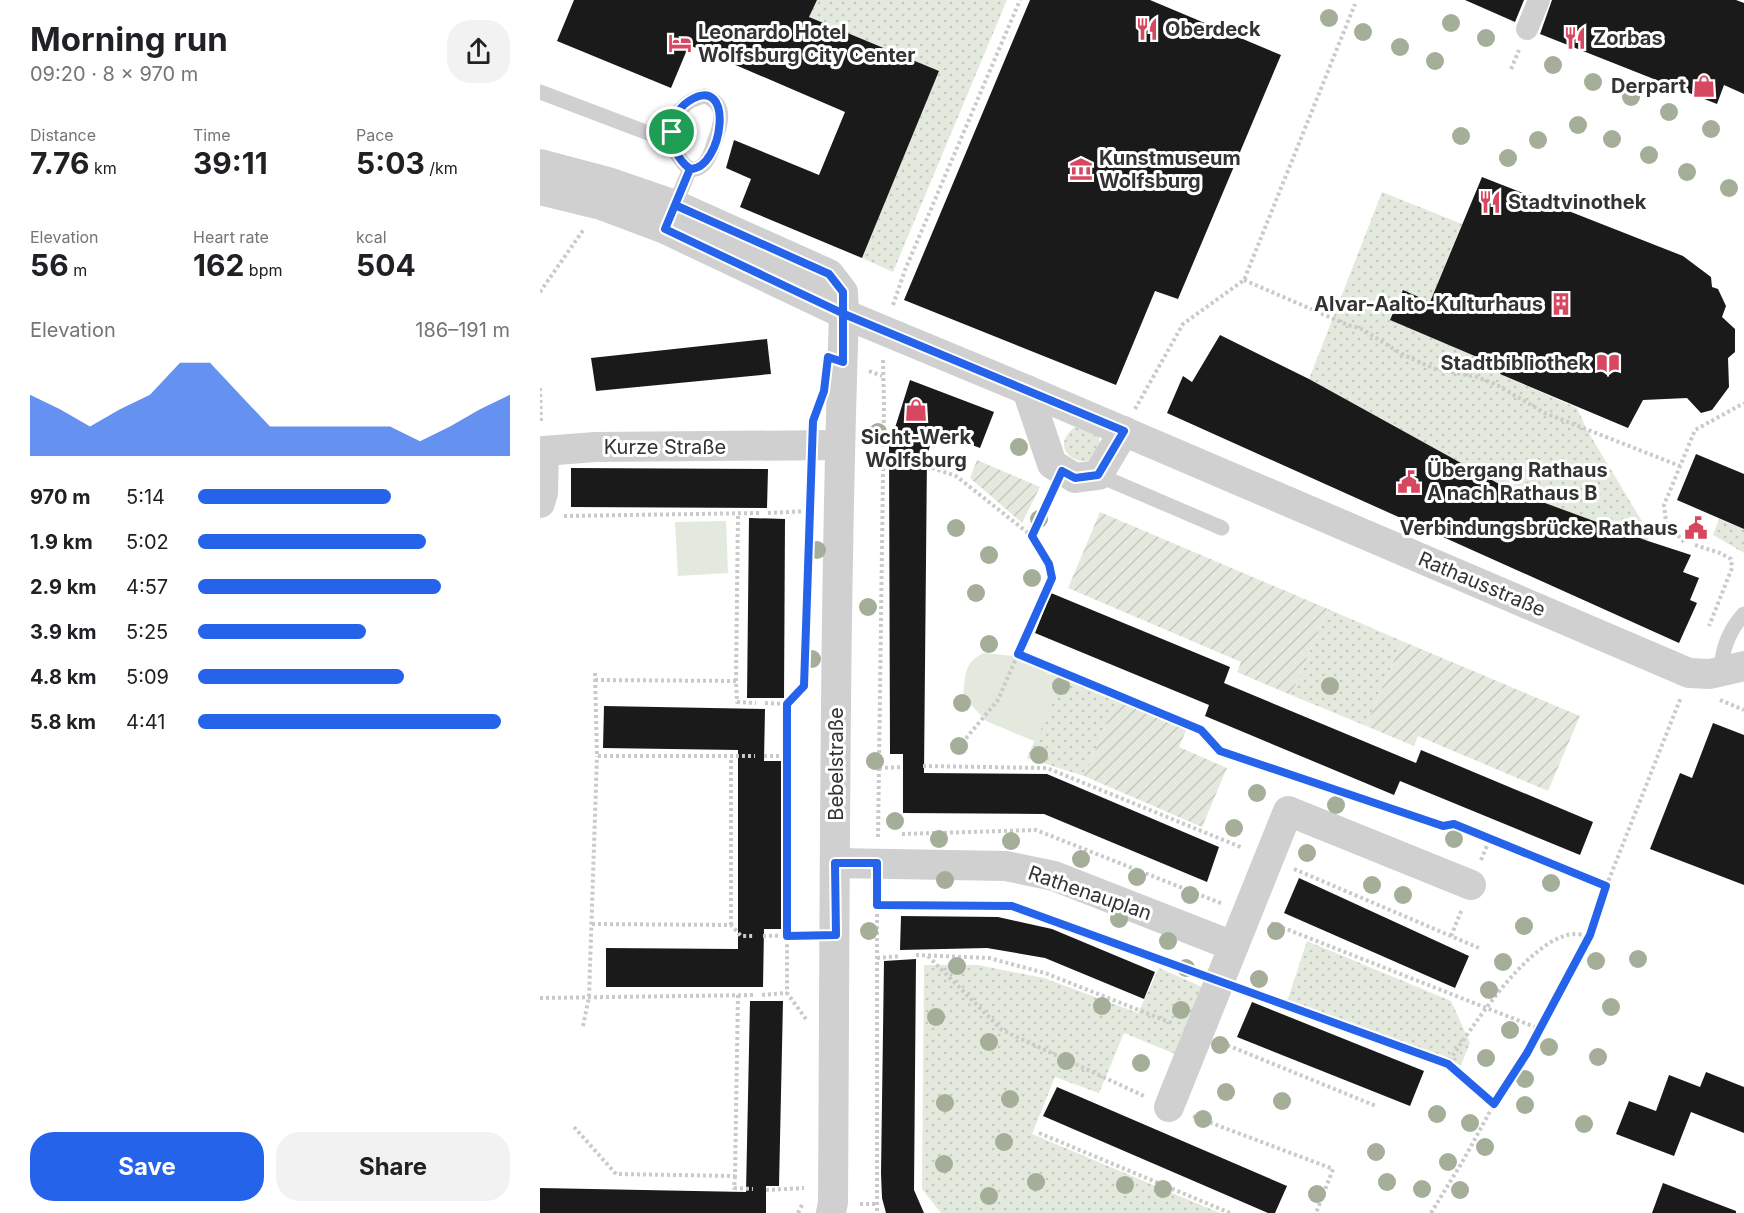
<!DOCTYPE html>
<meta charset="utf-8">
<style>
:root{--surface:#fff;--page:#f2f2f2;--text:#202124;--muted:#757577;--accent:#2563eb}
body{margin:0;font-family:Inter,sans-serif;background:var(--page);color:var(--text);height:100vh;display:flex;flex-direction:column;font-size:22px;white-space:nowrap}
*{box-sizing:border-box;margin:0}
p{font-size:20px;color:var(--muted)}
.icon{flex:none;width:33px;height:33px;fill:none;stroke:currentColor;stroke-width:2;stroke-linecap:round;stroke-linejoin:round}
.map{position:relative;flex:1;overflow:hidden}
.details{display:flex;flex-direction:column;background:var(--surface);width:540px}
.details>*{flex:none}
.pin{position:absolute;display:grid;place-items:center;width:51px;height:51px;color:#fff;margin:-26px;border:3px solid #fff;border-radius:50%;box-shadow:0 2px 6px #0007}
.round{display:grid;place-items:center;flex:none;width:63px;height:63px;border-radius:24px;background:var(--page)}
.head{display:flex;align-items:center;justify-content:space-between;height:102px;padding:0 30px}
h1{font-size:33px;font-weight:700;line-height:45px}
.figures{display:grid;grid-template-columns:repeat(3,1fr);gap:9px;height:102px;padding:6px 30px}
.figures div{display:grid;align-content:center}
.figures b{font-size:30px;font-weight:700}
.figures small{font-size:16px;font-weight:400}
.figures p{font-size:16px}
.chart{height:168px;padding:12px 30px}
.chart p{display:flex;justify-content:space-between}
.chart svg{width:100%;height:108px;margin-top:6px;fill:var(--accent);opacity:.7}
.button{display:flex;gap:12px;margin-top:auto;padding:12px 30px}
.button a{flex:1;height:69px;border-radius:24px;background:var(--accent);color:#fff;font-size:24px;font-weight:700;line-height:69px;text-align:center}
.button a+a{background:var(--page);color:var(--text)}
ul{padding:0 30px;list-style:none;font-size:20px}
li{display:grid;grid-template-columns:96px 72px 1fr;align-items:center;height:45px}
li i{height:15px;border-radius:8px;background:var(--accent)}
main{display:flex;flex:1;min-height:0}
.map>svg:first-child{display:block}
.grass{fill:url(#grass-dots)}
.park{fill:#e4e9dd}
.garden{fill:url(#garden-furrows)}
.building{fill:#1a1a1a}
.lines{fill:none;stroke-linecap:round;stroke-linejoin:round}
.path{stroke:#cacaca;stroke-width:4;stroke-dasharray:3 3;stroke-linecap:butt}
.service{stroke:#d0d0d0;stroke-width:15}
.pedestrian{stroke:#d0d0d0;stroke-width:22}
.minor{stroke:#d0d0d0;stroke-width:30}
.tree{fill:#a4ae98}
.route-casing{stroke:#fff;stroke-width:12}
.route{stroke:#2563eb;stroke-width:8}
.labels{text-anchor:middle;dominant-baseline:central;stroke-width:6;stroke-linejoin:round;paint-order:stroke}
.poi-label{font-size:20px;font-weight:bold;fill:#333;stroke:#fff;text-anchor:start}
.street-label{font-size:20px;fill:#333;stroke:#fff}
</style>
<main>
<section class="details">
<div class="head"><div><h1>Morning run</h1><p>09:20 · 8 × 970 m</p></div><a class="round"><svg class="icon" aria-label="share" viewBox="0 0 24 24"><path d="M12 15V3M7 8l5-5 5 5M5 13v7h14v-7"/></svg></a></div>
<div class="figures">
<div><p>Distance</p><b>7.76<small> km</small></b></div>
<div><p>Time</p><b>39:11</b></div>
<div><p>Pace</p><b>5:03<small> /km</small></b></div>
</div>
<div class="figures">
<div><p>Elevation</p><b>56<small> m</small></b></div>
<div><p>Heart rate</p><b>162<small> bpm</small></b></div>
<div><p>kcal</p><b>504</b></div>
</div>
<div class="chart"><p><span>Elevation</span>186–191 m</p>
<svg viewBox="0 0 160 44" preserveAspectRatio="none"><path d="M0 44V19L10 25L20 32L30 25L40 19L50 6L60 6L70 19L80 32L90 32L100 32L110 32L120 32L130 38L140 32L150 25L160 19V44z"/></svg>
</div>
<ul>
<li><b>970 m</b>5:14<i style="width:62%"></i></li>
<li><b>1.9 km</b>5:02<i style="width:73%"></i></li>
<li><b>2.9 km</b>4:57<i style="width:78%"></i></li>
<li><b>3.9 km</b>5:25<i style="width:54%"></i></li>
<li><b>4.8 km</b>5:09<i style="width:66%"></i></li>
<li><b>5.8 km</b>4:41<i style="width:97%"></i></li>
</ul>
<div class="button"><a>Save</a><a>Share</a></div>
</section>
<div class="map">
<svg width="1204" height="1213" viewBox="0 0 1204 1213">
<defs>
<pattern id="grass-dots" width="8" height="8" patternUnits="userSpaceOnUse" patternTransform="scale(1.5)"><rect width="8" height="8" fill="#e4e9dd"/><path d="M2 2h.1M6 6h.1" fill="none" stroke="#c4c8be" stroke-width="1.8" stroke-linecap="round"/></pattern>
<pattern id="garden-furrows" width="10" height="10" patternUnits="userSpaceOnUse" patternTransform="scale(1.5)"><rect width="10" height="10" fill="#e4e9dd"/><path d="M-1 1l2-2M0 10L10 0M9 11l2-2" fill="none" stroke="#c4c8be"/></pattern>
</defs>
<rect width="100%" height="100%" fill="#fff"/>
<g class="grass">
<polygon points="277,0 467,0 353,272 322,258 399,71 269,17"/>
<polygon points="842,192 922,224 890,302 863,290 850,320 963,368 960,374 1037,408 1047,430 1109,533 1108,541 970,490 769,379"/>
<path d="M535 427 559 436C566 483 498 455 535 427Z"/>
<polygon points="1179,519 1204,529 1204,553 1173,535"/>
<polygon points="788,609 862,641 826,726 751,695"/>
<polygon points="522,676 578,698 544,776 487,758"/>
<polygon points="767,941 911,1001 930,1043 921,1065 747,1002"/>
<polygon points="384,965 438,965 504,978 598,1013 619,968 667,989 640,1056 584,1033 559,1093 515,1077 492,1134 680,1213 401,1213 382,1189"/>
</g>
<g class="park">
<polygon points="186,521 188,573 138,576 135,522"/>
<path d="M444 653 473 656 522 676 496 742 446 721 423 696C426 676 423 662 444 653Z"/>
</g>
<g class="garden">
<polygon points="437,460 500,487 482,523 430,478"/>
<polygon points="560,512 788,609 751,695 697,672 701,662 528,588"/>
<polygon points="862,641 1040,716 1008,791 878,736 874,746 826,726"/>
<polygon points="578,698 647,728 639,747 687,768 662,827 544,776"/>
</g>
<g class="building">
<polygon points="34,0 277,0 269,17 399,71 322,258 200,207 211,179 186,168 194,140 279,175 305,112 149,45 131,88 17,41"/>
<polygon points="490,0 610,0 741,55 638,299 615,291 576,385 364,300"/>
<polygon points="925,0 984,0 975,22"/>
<polygon points="1012,0 1196,0 1204,3 1204,94 1184,85 1177,104 1000,34"/>
<polygon points="942,177 1143,256 1171,277 1172,287 1178,289 1186,306 1182,317 1195,329 1195,352 1188,358 1189,387 1172,410 1161,413 1147,398 1103,400 1088,428 960,374 963,368 850,320 863,290 890,302"/>
<polygon points="680,335 769,379 970,490 1108,541 1151,555 1143,572 1159,578 1150,600 1157,603 1139,643 627,413 643,376 652,382"/>
<polygon points="227,339 231,374 56,391 51,358"/>
<polygon points="370,380 454,412 440,448 395,431 387,455 384,773 507,774 679,847 667,882 504,814 363,813 363,754 350,754 349,447"/>
<polygon points="1156,454 1204,474 1204,529 1137,500"/>
<polygon points="31,468 228,469 227,508 31,507"/>
<polygon points="209,518 245,519 244,698 207,698"/>
<polygon points="511,593 690,667 684,683 876,763 881,750 1053,822 1040,855 860,781 854,795 665,716 669,705 495,633"/>
<polygon points="64,706 225,709 224,761 245,761 244,929 224,929 223,987 66,987 66,948 198,949 198,750 63,748"/>
<polygon points="1173,723 1204,735 1204,885 1110,849 1140,773 1152,778"/>
<polygon points="759,878 929,956 915,988 744,913"/>
<polygon points="361,916 458,917 512,929 615,972 604,999 505,958 447,948 360,950"/>
<polygon points="376,959 374,1190 384,1213 346,1213 342,1198 341,1174 344,961"/>
<polygon points="210,1001 243,1001 239,1186 226,1186 226,1213 0,1213 0,1188 206,1192"/>
<polygon points="712,1002 884,1071 870,1106 697,1037"/>
<polygon points="1166,1072 1204,1087 1204,1133 1151,1112 1134,1156 1076,1134 1089,1101 1116,1111 1129,1075 1160,1087"/>
<polygon points="517,1087 747,1186 735,1213 728,1213 503,1116"/>
<polygon points="1123,1183 1196,1211 1196,1213 1112,1213"/>
</g>
<g class="lines">
<g class="path">
<polyline points="971,69 979,50"/>
<polyline points="704,280 808,325 820,328 862,354 875,360 895,369 937,377 955,384 1005,413 1140,466"/>
<polyline points="0,292 44,229"/>
<polyline points="353,305 365,270 480,0"/>
<polyline points="329,371 342,376"/>
<polyline points="0,388 1,423"/>
<polyline points="595,409 643,324 704,280 815,4"/>
<polyline points="392,468 416,476 492,536"/>
<polyline points="510,495 492,536 509,563 512,577 478,654 661,730 680,751 903,826 914,824 1066,887"/>
<polyline points="228,513 270,511"/>
<polyline points="24,516 219,513"/>
<polyline points="1144,542 1126,522 1124,505 1155,430 1204,403"/>
<polyline points="1155,545 1180,553 1191,559 1192,568 1169,626"/>
<polyline points="55,673 57,756 215,756"/>
<polyline points="55,680 196,681 197,702 216,703"/>
<polyline points="196,681 198,513"/>
<polyline points="1180,700 1204,710"/>
<polyline points="225,703 247,704"/>
<polyline points="422,743 458,700 478,654"/>
<polyline points="224,756 246,756"/>
<polyline points="383,766 507,768 703,848"/>
<polyline points="339,768 363,767"/>
<polyline points="362,834 496,830 683,904"/>
<polyline points="338,837 344,403 343,359"/>
<polyline points="941,860 950,838"/>
<polyline points="754,869 939,948"/>
<polyline points="337,890 337,1213"/>
<polyline points="337,905 473,906 656,973"/>
<polyline points="731,923 1000,1029"/>
<polyline points="52,924 191,925 201,936 213,936"/>
<polyline points="191,925 191,757"/>
<polyline points="223,936 268,935"/>
<polyline points="911,936 922,909"/>
<polyline points="376,955 449,958 505,973 634,1024"/>
<polyline points="388,956 462,1030 604,1096"/>
<polyline points="337,958 360,956"/>
<polyline points="705,991 907,1064"/>
<polyline points="222,995 247,993"/>
<polyline points="0,998 213,995"/>
<polyline points="266,1019 247,993 247,704 264,686 267,587"/>
<polyline points="43,1026 49,997 57,756"/>
<polyline points="682,1043 836,1106"/>
<path d="M954 1104 907 1064C932 1028 983 947 1027 935 1033 933 1043 935 1050 935"/>
<polyline points="653,1116 793,1169 776,1213"/>
<polyline points="34,1127 76,1174 195,1176 198,995"/>
<polyline points="499,1133 690,1213"/>
<polyline points="195,1176 194,1188 213,1189"/>
<polyline points="226,1190 264,1188"/>
<polyline points="320,1204 337,1204"/>
<polyline points="258,1213 263,1203"/>
<polyline points="891,1213 924,1159 954,1104 987,1053 1050,935 1066,887 1141,697"/>
</g>
<g class="service">
<polyline points="0,92 132,142"/>
<path d="M165 96C188 104 181 125 174 143 172 150 169 159 164 164 161 167 156 170 151 169 146 167 141 161 138 156 122 130 137 101 165 96Z"/>
<polyline points="133,209 150,169"/>
<polyline points="558,475 682,528"/>
<path d="M1181 671C1182 649 1189 630 1204 614"/>
</g>
<polyline class="pedestrian" points="987,29 999,0"/>
<g class="minor">
<path d="M0 164 68 182 135 205 289 274 303 292 304 314C294 610 295 906 293 1202L291 1213"/>
<polyline points="0,190 61,205 125,229 304,314 487,390 1149,673 1170,674 1204,666"/>
<polyline points="487,390 512,464 535,478 558,475 584,431"/>
<polyline points="0,503 3,493 4,451 55,447 299,445"/>
<polyline points="295,863 466,866 514,876 693,946"/>
<polyline points="629,1107 748,811 931,885"/>
</g>
</g>
<g class="tree">
<circle cx="789" cy="18" r="9"/>
<circle cx="911" cy="23" r="9"/>
<circle cx="823" cy="32" r="9"/>
<circle cx="946" cy="38" r="9"/>
<circle cx="860" cy="47" r="9"/>
<circle cx="895" cy="61" r="9"/>
<circle cx="1013" cy="65" r="9"/>
<circle cx="1053" cy="82" r="9"/>
<circle cx="1091" cy="97" r="9"/>
<circle cx="1129" cy="112" r="9"/>
<circle cx="1038" cy="125" r="9"/>
<circle cx="1171" cy="129" r="9"/>
<circle cx="921" cy="136" r="9"/>
<circle cx="1072" cy="139" r="9"/>
<circle cx="998" cy="140" r="9"/>
<circle cx="1109" cy="155" r="9"/>
<circle cx="968" cy="158" r="9"/>
<circle cx="1147" cy="172" r="9"/>
<circle cx="1189" cy="188" r="9"/>
<circle cx="338" cy="432" r="9"/>
<circle cx="479" cy="447" r="9"/>
<circle cx="499" cy="519" r="9"/>
<circle cx="416" cy="528" r="9"/>
<circle cx="277" cy="550" r="9"/>
<circle cx="449" cy="555" r="9"/>
<circle cx="492" cy="578" r="9"/>
<circle cx="436" cy="593" r="9"/>
<circle cx="328" cy="607" r="9"/>
<circle cx="449" cy="644" r="9"/>
<circle cx="272" cy="659" r="9"/>
<circle cx="521" cy="686" r="9"/>
<circle cx="790" cy="686" r="9"/>
<circle cx="422" cy="703" r="9"/>
<circle cx="419" cy="746" r="9"/>
<circle cx="499" cy="755" r="9"/>
<circle cx="335" cy="761" r="9"/>
<circle cx="717" cy="793" r="9"/>
<circle cx="796" cy="805" r="9"/>
<circle cx="355" cy="821" r="9"/>
<circle cx="694" cy="828" r="9"/>
<circle cx="399" cy="839" r="9"/>
<circle cx="914" cy="839" r="9"/>
<circle cx="471" cy="841" r="9"/>
<circle cx="767" cy="853" r="9"/>
<circle cx="541" cy="859" r="9"/>
<circle cx="597" cy="877" r="9"/>
<circle cx="405" cy="880" r="9"/>
<circle cx="1011" cy="883" r="9"/>
<circle cx="832" cy="885" r="9"/>
<circle cx="650" cy="895" r="9"/>
<circle cx="863" cy="895" r="9"/>
<circle cx="579" cy="919" r="9"/>
<circle cx="984" cy="926" r="9"/>
<circle cx="329" cy="931" r="9"/>
<circle cx="736" cy="931" r="9"/>
<circle cx="628" cy="941" r="9"/>
<circle cx="1098" cy="959" r="9"/>
<circle cx="1056" cy="961" r="9"/>
<circle cx="963" cy="962" r="9"/>
<circle cx="417" cy="966" r="9"/>
<circle cx="646" cy="968" r="9"/>
<circle cx="719" cy="979" r="9"/>
<circle cx="949" cy="990" r="9"/>
<circle cx="562" cy="1006" r="9"/>
<circle cx="1071" cy="1007" r="9"/>
<circle cx="641" cy="1010" r="9"/>
<circle cx="396" cy="1017" r="9"/>
<circle cx="970" cy="1030" r="9"/>
<circle cx="449" cy="1042" r="9"/>
<circle cx="680" cy="1045" r="9"/>
<circle cx="1009" cy="1047" r="9"/>
<circle cx="1058" cy="1057" r="9"/>
<circle cx="946" cy="1058" r="9"/>
<circle cx="526" cy="1061" r="9"/>
<circle cx="601" cy="1063" r="9"/>
<circle cx="985" cy="1079" r="9"/>
<circle cx="686" cy="1092" r="9"/>
<circle cx="470" cy="1099" r="9"/>
<circle cx="742" cy="1101" r="9"/>
<circle cx="405" cy="1103" r="9"/>
<circle cx="985" cy="1105" r="9"/>
<circle cx="897" cy="1114" r="9"/>
<circle cx="663" cy="1119" r="9"/>
<circle cx="930" cy="1123" r="9"/>
<circle cx="1044" cy="1124" r="9"/>
<circle cx="464" cy="1142" r="9"/>
<circle cx="945" cy="1147" r="9"/>
<circle cx="836" cy="1152" r="9"/>
<circle cx="908" cy="1162" r="9"/>
<circle cx="404" cy="1164" r="9"/>
<circle cx="496" cy="1182" r="9"/>
<circle cx="847" cy="1182" r="9"/>
<circle cx="585" cy="1185" r="9"/>
<circle cx="623" cy="1189" r="9"/>
<circle cx="882" cy="1189" r="9"/>
<circle cx="920" cy="1190" r="9"/>
<circle cx="777" cy="1194" r="9"/>
<circle cx="449" cy="1196" r="9"/>
</g>
<g class="lines">
<g class="route-casing">
<path id="route" d="M132 132C133 147 137 159 150 169L135 205 289 274 303 292V362L288 357 284 391 273 421 264 686 247 704V936L296 935 295 863H337V905L472 906 908 1064 954 1104 987 1053 1050 935 1066 886 914 824 903 826 680 751 661 730 478 654 512 578 509 564 492 536 522 471 535 478 558 475 584 431 304 314 125 229 150 169C183 170 196 71 149 101 138 108 133 118 132 132"/>
</g>
<use href="#route" class="route"/>
</g>
<defs>
<g id="restaurant-bare" transform="scale(1.8)"><path d="M-5-6h1v4h1v-4h1v4h1v-4h1v5L-1.5 .5V6h-2V.5L-5-1ZM5-6V6H3V1.5H1.5Q1.5-4 5-6Z" fill="#d7475f" stroke="#fff" stroke-width="2.5" paint-order="stroke"/></g>
<g id="hotel-bare" transform="scale(1.8)"><path d="M-6-4.5h1.5V1H6V5H4.5V3h-9V5H-6ZM-4 0a1.8 1.8 0 1 1 3.6 0ZM.5 0V-2.5h3Q6-2.5 6 0Z" fill="#d7475f" stroke="#fff" stroke-width="2.5" paint-order="stroke"/></g>
<g id="shop-bare" transform="scale(1.8)"><path d="M-5-2.5h2.3a2.7 3.5 0 0 1 5.4 0H5L5.5 6h-11ZM-1.5-2.5h3a1.5 2.3 0 0 0-3 0Z" fill="#d7475f" stroke="#fff" stroke-width="2.5" paint-order="stroke"/></g>
<g id="museum-bare" transform="scale(1.8)"><path d="M0-6L6-3V-2H-6V-3ZM-5-1h2V3h-2ZM-1-1h2V3h-2ZM3-1h2V3H3ZM-6 4H6V6H-6Z" fill="#d7475f" stroke="#fff" stroke-width="2.5" paint-order="stroke"/></g>
<g id="building-bare" transform="scale(1.8)"><path d="M-4-6H4V6H1V3H-1V6H-4ZM-2.5-4.3h1.7v1.8h-1.7ZM.8-4.3h1.7v1.8H.8ZM-2.5-1h1.7V.8h-1.7ZM.8-1h1.7V.8H.8Z" fill="#d7475f" stroke="#fff" stroke-width="2.5" paint-order="stroke"/></g>
<g id="library-bare" transform="scale(1.8)"><path d="M-6-4Q-3-5.5-.7-3.5V5Q-3 3-6 4ZM6-4Q3-5.5 .7-3.5V5Q3 3 6 4Z" fill="#d7475f" stroke="#fff" stroke-width="2.5" paint-order="stroke"/></g>
<g id="civic-bare" transform="scale(1.8)"><path d="M-.6-6.5H3V-4.5H.6V-3L4-1V1h2V6H-6V1h2V-1L-.6-3ZM-1.2 2.5V6h2.4V2.5Z" fill="#d7475f" stroke="#fff" stroke-width="2.5" paint-order="stroke"/></g>
</defs>
<g fill-rule="evenodd">
<use href="#restaurant-bare" x="607" y="29"/>
<use href="#restaurant-bare" x="1035" y="38"/>
<use href="#hotel-bare" x="140" y="43"/>
<use href="#shop-bare" x="1164" y="86"/>
<use href="#museum-bare" x="541" y="169"/>
<use href="#restaurant-bare" x="950" y="202"/>
<use href="#building-bare" x="1021" y="304"/>
<use href="#library-bare" x="1068" y="363"/>
<use href="#shop-bare" x="376" y="410"/>
<use href="#civic-bare" x="869" y="482"/>
<use href="#civic-bare" x="1156" y="528"/>
</g>
<g class="labels">
<g class="poi-label">
<text x="625" y="29">Oberdeck</text>
<text x="158" y="32">Leonardo Hotel<tspan x="158" dy="23">Wolfsburg City Center</tspan></text>
<text x="1053" y="38">Zorbas</text>
<text x="1146" y="86" text-anchor="end">Derpart</text>
<text x="559" y="158">Kunstmuseum<tspan x="559" dy="23">Wolfsburg</tspan></text>
<text x="968" y="202">Stadtvinothek</text>
<text x="1003" y="304" text-anchor="end">Alvar-Aalto-Kulturhaus</text>
<text x="1050" y="363" text-anchor="end">Stadtbibliothek</text>
<text x="376" y="437" text-anchor="middle">Sicht-Werk<tspan x="376" dy="23">Wolfsburg</tspan></text>
<text x="887" y="470">Übergang Rathaus<tspan x="887" dy="23">A nach Rathaus B</tspan></text>
<text x="1138" y="528" text-anchor="end">Verbindungsbrücke Rathaus</text>
</g>
<g class="street-label">
<text x="125" y="447">Kurze Straße</text>
<text transform="translate(942 584) rotate(23)">Rathausstraße</text>
<text transform="translate(296 764) rotate(-90)">Bebelstraße</text>
<text transform="translate(550 893) rotate(19)">Rathenauplan</text>
</g>
</g>
</svg>
<div class="pin" style="left:132px;top:132px;background:#1e9e55"><svg class="icon" aria-label="arrive" viewBox="0 0 24 24"><path d="M6 21V4h12l-3 4 3 4H6"/></svg></div>
</div>
</main>
